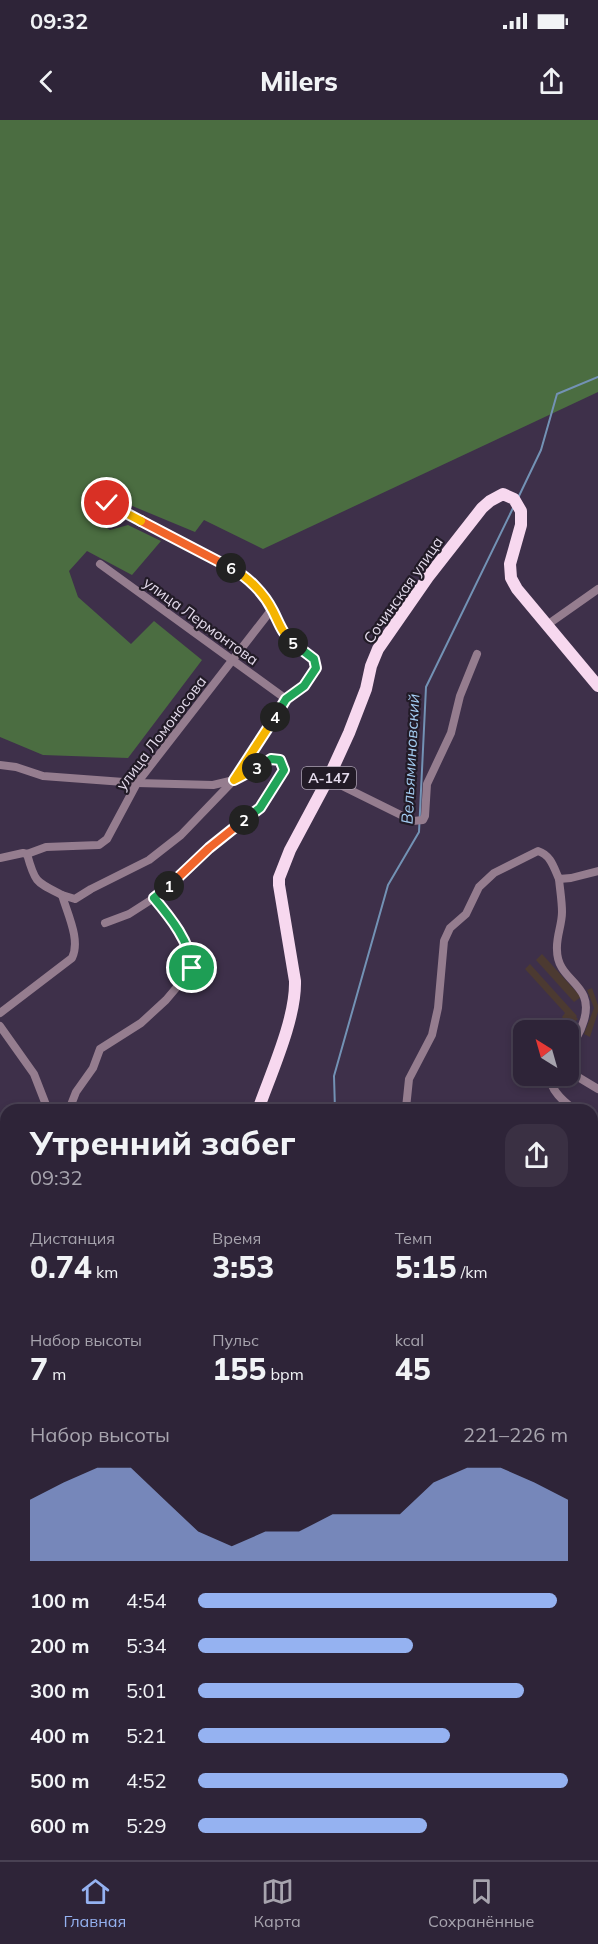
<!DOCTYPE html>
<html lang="ru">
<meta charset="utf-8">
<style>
:root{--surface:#2e2438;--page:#3a3043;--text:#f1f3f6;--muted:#a7a4ae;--line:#494153;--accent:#95b2f1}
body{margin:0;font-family:Mulish,sans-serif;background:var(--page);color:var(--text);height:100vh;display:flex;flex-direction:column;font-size:22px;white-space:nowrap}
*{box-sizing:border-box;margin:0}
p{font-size:20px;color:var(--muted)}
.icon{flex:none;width:33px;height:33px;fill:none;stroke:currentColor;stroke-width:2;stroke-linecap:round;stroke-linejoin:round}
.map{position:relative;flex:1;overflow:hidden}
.side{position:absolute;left:0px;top:984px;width:598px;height:756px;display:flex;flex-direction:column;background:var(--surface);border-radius:18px 18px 0 0;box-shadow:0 3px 9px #0003,0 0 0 2px var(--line)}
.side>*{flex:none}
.needle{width:39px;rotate:323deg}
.tools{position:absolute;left:513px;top:900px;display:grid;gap:12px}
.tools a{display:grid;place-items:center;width:66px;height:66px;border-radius:12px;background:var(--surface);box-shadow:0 3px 9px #0003,0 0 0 2px var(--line);font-size:30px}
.pin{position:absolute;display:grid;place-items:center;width:51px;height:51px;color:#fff;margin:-26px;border:3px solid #fff;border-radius:50%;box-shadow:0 2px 6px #0007}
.km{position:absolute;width:30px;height:30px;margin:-15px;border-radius:50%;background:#222;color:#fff;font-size:16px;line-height:30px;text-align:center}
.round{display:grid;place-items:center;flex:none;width:63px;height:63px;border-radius:18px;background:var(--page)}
.head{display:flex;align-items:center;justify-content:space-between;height:102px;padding:0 30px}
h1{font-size:33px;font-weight:800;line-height:45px}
.figures{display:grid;grid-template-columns:repeat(3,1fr);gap:9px;height:102px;padding:6px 30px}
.figures div{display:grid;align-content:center}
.figures b{font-size:30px;font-weight:800}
.figures small{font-size:16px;font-weight:400}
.figures p{font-size:16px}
.chart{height:168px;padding:12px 30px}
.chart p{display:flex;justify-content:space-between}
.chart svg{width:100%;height:108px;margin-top:6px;fill:var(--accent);opacity:.7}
ul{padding:0 30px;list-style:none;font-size:20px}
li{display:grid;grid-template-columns:96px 72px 1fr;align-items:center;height:45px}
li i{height:15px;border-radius:8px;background:var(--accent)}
.status{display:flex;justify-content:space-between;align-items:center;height:42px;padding:0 30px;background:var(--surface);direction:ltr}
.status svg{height:16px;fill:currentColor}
header{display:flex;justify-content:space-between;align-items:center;height:78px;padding:0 30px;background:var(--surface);font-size:27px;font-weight:800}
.tab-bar{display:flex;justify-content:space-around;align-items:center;height:84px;border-top:2px solid var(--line);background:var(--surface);font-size:16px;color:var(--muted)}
.tab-bar a{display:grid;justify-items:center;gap:3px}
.tab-bar .active{color:var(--accent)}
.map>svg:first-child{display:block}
.industrial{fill:#4c3a31}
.green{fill:#4b6d41}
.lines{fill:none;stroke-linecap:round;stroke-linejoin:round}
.stream{stroke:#7392b5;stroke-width:2}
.minor{stroke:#957d8f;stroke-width:8}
.trunk{stroke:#f7d8ef;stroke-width:12}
.split-1-casing{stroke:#fff;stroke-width:12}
.split-2-casing{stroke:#fff;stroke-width:12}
.split-3-casing{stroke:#fff;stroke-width:12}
.split-4-casing{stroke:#fff;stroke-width:12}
.split-5-casing{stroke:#fff;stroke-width:12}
.split-6-casing{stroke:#fff;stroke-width:12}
.split-7-casing{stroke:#fff;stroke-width:12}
.split-8-casing{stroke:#fff;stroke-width:12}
.split-1{stroke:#22a559;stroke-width:8}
.split-2{stroke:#f0652b;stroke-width:8}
.split-3{stroke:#22a559;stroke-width:8}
.split-4{stroke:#f5b400;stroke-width:8}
.split-5{stroke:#22a559;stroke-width:8}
.split-6{stroke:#f5b400;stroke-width:8}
.split-7{stroke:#f0652b;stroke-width:8}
.split-8{stroke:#f5b400;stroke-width:8}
.labels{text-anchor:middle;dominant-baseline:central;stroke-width:4.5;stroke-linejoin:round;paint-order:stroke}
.shield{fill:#221b27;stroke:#aaa1b1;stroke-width:1.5}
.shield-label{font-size:14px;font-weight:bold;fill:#e4dbec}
.street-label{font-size:15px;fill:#e4dbec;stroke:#221b27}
.water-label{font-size:16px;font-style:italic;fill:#a5cef4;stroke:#221b27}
</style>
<div class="status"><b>09:32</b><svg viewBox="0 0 49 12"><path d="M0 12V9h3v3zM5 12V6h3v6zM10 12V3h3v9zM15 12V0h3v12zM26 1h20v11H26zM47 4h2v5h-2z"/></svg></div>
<header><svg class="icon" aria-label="back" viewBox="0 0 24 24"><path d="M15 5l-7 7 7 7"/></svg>Milers<svg class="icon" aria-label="share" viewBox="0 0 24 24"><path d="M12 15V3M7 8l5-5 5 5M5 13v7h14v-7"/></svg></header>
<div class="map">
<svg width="598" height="1740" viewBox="0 0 598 1740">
<rect width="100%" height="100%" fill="#3e304a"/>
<g class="industrial">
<polygon points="542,834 581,877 574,882 536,840"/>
<polygon points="530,844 577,896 576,897 578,899 570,906 562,897 565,893 525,849"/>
<polygon points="592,868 598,885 598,892 590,917 584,914 594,888 587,870"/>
</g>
<g class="green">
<polygon points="0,0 598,0 598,272 263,429 204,400 195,412 101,373 87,394 110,410 128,405 161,421 132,455 87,431 69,451 78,477 131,524 154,501 202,540 128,638 43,635 0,617"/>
<polygon points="6,1644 6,1734 28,1734 27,1740 0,1740 0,1647"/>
<polygon points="353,1734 439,1734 436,1740 344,1740"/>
<polygon points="518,1734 535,1734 537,1740 494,1740 494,1739"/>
</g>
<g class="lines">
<g class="stream">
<polyline points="518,378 541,330 557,274 598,257"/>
<polyline points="335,990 334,956 388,765 419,712 426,567 514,386"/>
<polyline points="0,1340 6,1339"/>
</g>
<g class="minor">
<polyline points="100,444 286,579"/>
<polyline points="547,505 598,469"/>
<polyline points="0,645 16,647 43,656 137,663 213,665 234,660 271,639 280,641 284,650 260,688 209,728 178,759 154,778 129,794 105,803"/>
<polyline points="328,659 413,701 423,700 425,696 427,664 451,613 460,576 477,534"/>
<path d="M27 734C35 763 36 762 62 775"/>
<polyline points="0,738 23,733 27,734 46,727 99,725 107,719 137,663 272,489"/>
<path d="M559 759C560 770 562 781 562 792 562 805 556 817 557 830 557 862 595 863 584 900 581 910 576 921 568 928"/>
<path d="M0 893 72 838C81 820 67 793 62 775L75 779 91 769 149 740 181 715 234 660 286 579 304 565 316 548 314 539 298 528 284 514 272 489 246 456 107 383"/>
<polyline points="0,906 34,954 48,990"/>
<polyline points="568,951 598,969"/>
<path d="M551 956C549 970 564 982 575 990"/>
<path d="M406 988 409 959 432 915 438 888 444 821 450 808 466 794 479 767 494 753 538 731C551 735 554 748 559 759L571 758 598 751"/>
<path d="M69 990 76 972 93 948 100 929 141 903 166 880 193 848C191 823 170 797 154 778"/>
<polyline points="395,990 406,988 444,990"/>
<polyline points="592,1004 598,1009"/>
<polyline points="592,1079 598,1074"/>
<polyline points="592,1141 598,1150"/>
<polyline points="592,1178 598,1174"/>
<polyline points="592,1276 598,1278"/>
<polyline points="0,1360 6,1361"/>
<polyline points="0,1487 6,1484"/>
<polyline points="0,1531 5,1551 6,1576"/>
<polyline points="592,1538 598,1531"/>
<polyline points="367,1734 377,1740"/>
<polyline points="54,1740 64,1734"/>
<polyline points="274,1740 291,1734"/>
</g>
<g class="trunk">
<path d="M258 990C271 953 296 899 295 861L279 765V758L290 730 328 659 349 613 366 569 371 546 378 529 428 457 482 388 490 381 503 374 514 379 521 391V405L510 444 511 458 517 469 598 566"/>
<polyline points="0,1218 6,1215"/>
</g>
</g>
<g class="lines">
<g class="split-1-casing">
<path id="split-1" d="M169 766 154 778C170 797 191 823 192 848"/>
</g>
<g class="split-2-casing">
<polyline id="split-2" points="169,766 209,728 244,700"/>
</g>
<g class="split-3-casing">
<polyline id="split-3" points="244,700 260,688 284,650 280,640 271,639 257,648"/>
</g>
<g class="split-4-casing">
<polyline id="split-4" points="257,648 234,660 275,597"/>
</g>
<g class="split-5-casing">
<polyline id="split-5" points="275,597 286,579 304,566 316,548 314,539 293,523"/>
</g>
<g class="split-6-casing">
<path id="split-6" d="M231 448C248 457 264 473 273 491 280 505 282 513 293 523"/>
</g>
<g class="split-7-casing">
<polyline id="split-7" points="141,401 231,448"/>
</g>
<g class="split-8-casing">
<polyline id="split-8" points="107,383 141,401"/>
</g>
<use href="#split-1" class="split-1"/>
<use href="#split-2" class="split-2"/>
<use href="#split-3" class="split-3"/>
<use href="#split-4" class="split-4"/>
<use href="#split-5" class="split-5"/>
<use href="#split-6" class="split-6"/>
<use href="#split-7" class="split-7"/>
<use href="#split-8" class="split-8"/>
</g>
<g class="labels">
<rect class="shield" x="302" y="647" width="54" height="22" rx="4.5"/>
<g class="shield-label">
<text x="329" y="658">А-147</text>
</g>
<g class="street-label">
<text transform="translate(403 470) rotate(-55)">Сочинская улица</text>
<text transform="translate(201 501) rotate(36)">улица Лермонтова</text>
<text transform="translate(161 613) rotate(-53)">улица Ломоносова</text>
</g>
<g class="water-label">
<text transform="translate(410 639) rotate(-87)">Вельяминовский</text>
</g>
</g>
</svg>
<div class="tools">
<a><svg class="needle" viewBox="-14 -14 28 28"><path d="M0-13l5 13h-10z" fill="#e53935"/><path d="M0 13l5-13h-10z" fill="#a7a4ae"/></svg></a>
</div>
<div class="pin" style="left:192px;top:848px;background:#1e9e55"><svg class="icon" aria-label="arrive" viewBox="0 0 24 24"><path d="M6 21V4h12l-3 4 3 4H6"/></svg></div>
<div class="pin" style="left:107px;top:383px;background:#d93025"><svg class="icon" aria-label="check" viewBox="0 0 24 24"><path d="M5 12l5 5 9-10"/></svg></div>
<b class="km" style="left:169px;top:766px">1</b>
<b class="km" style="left:244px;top:700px">2</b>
<b class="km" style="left:257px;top:648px">3</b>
<b class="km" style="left:275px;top:597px">4</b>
<b class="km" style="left:293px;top:523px">5</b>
<b class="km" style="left:231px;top:448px">6</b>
<section class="side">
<div class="head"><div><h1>Утренний забег</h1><p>09:32</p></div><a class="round"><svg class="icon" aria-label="share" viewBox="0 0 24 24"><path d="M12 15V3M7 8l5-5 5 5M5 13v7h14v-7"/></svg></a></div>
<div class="figures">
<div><p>Дистанция</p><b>0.74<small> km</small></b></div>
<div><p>Время</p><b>3:53</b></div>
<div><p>Темп</p><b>5:15<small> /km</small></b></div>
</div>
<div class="figures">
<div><p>Набор высоты</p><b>7<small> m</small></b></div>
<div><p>Пульс</p><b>155<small> bpm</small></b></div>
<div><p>kcal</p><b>45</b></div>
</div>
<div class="chart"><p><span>Набор высоты</span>221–226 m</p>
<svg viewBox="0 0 160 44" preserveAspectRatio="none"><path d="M0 44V19L10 12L20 6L30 6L40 19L50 32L60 38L70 32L80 32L90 25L100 25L110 25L120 12L130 6L140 6L150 12L160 19V44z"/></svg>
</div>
<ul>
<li><b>100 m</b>4:54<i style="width:97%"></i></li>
<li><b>200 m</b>5:34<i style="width:58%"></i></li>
<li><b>300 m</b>5:01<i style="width:88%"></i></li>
<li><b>400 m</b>5:21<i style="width:68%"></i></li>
<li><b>500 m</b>4:52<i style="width:100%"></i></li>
<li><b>600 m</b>5:29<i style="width:62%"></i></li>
</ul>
</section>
</div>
<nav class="tab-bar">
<a class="active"><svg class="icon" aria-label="home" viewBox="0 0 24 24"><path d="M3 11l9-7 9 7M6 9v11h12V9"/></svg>Главная</a>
<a><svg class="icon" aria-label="map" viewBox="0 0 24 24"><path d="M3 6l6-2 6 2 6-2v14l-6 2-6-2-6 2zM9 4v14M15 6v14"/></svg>Карта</a>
<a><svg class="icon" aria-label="saved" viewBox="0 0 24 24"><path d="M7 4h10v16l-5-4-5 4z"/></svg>Сохранённые</a>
</nav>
